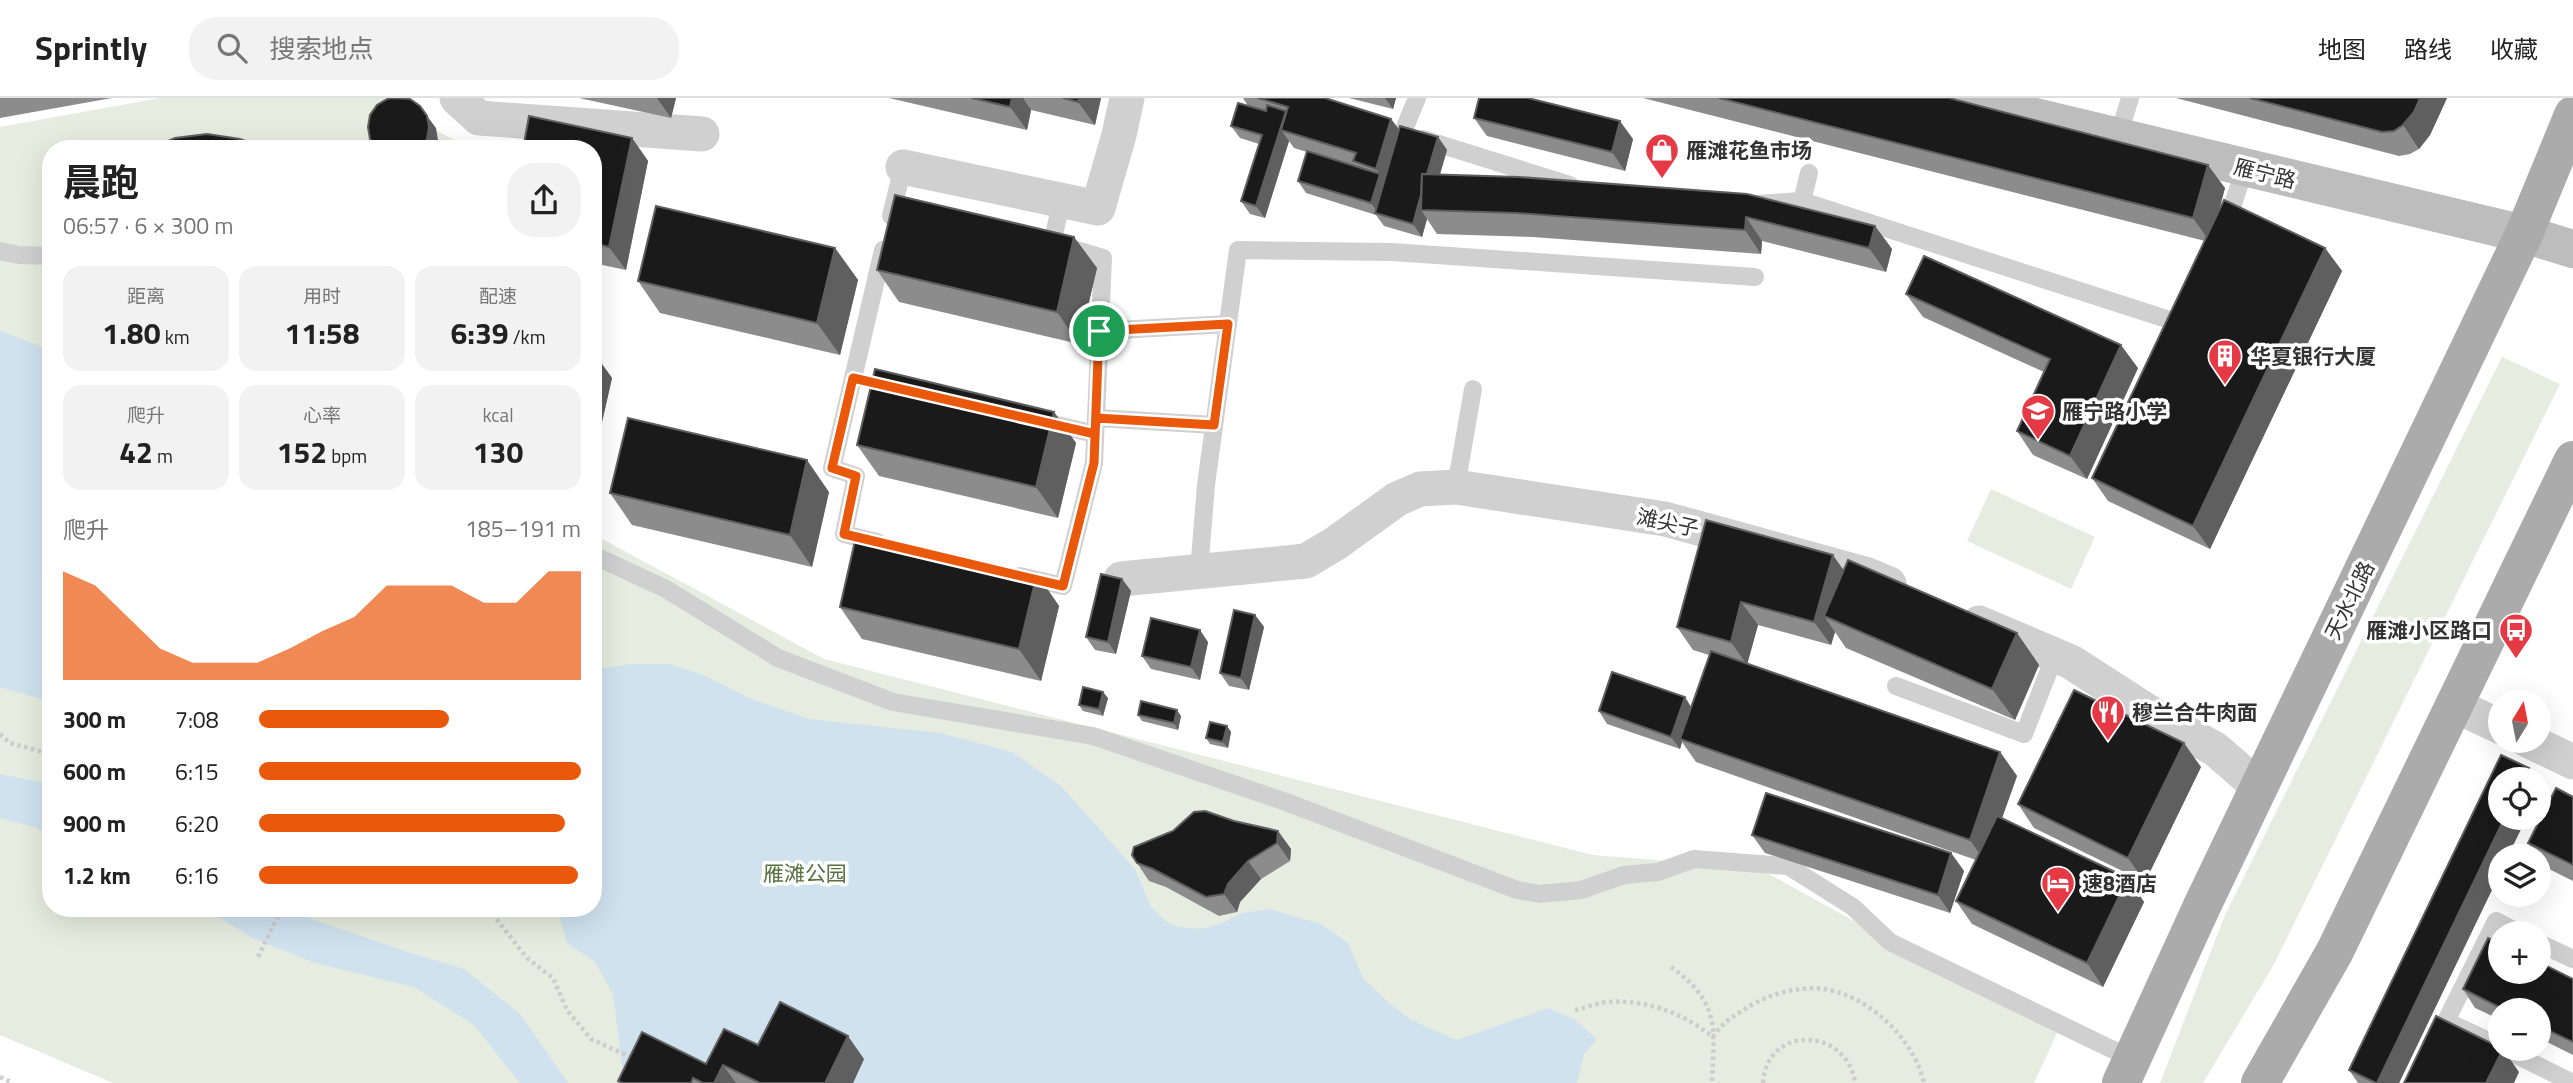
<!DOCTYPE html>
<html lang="zh">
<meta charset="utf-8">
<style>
:root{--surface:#fff;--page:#f2f2f2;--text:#222;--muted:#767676;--line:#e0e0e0;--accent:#ea580c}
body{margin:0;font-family:"Titillium Web","Noto Sans SC",sans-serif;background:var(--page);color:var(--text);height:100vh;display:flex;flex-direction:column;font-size:26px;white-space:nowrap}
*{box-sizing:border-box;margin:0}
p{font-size:23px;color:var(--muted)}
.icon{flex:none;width:38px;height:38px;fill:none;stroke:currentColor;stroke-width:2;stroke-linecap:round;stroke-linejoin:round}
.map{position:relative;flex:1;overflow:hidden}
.sheet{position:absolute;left:42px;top:42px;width:560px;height:777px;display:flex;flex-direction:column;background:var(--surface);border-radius:28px;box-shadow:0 7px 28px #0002}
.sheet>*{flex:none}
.needle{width:46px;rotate:10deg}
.buttons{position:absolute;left:2488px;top:592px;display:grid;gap:14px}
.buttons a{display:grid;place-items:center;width:63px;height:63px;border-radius:50%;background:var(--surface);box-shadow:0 7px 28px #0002;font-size:35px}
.pin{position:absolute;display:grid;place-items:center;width:60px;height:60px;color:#fff;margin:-30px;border:4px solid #fff;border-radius:50%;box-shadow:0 2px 7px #0007}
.round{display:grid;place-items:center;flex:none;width:74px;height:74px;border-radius:28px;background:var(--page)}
.overview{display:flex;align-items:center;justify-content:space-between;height:119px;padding:0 21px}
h1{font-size:38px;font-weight:700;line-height:52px}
.metrics{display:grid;grid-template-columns:repeat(3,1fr);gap:10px;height:119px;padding:7px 21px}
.metrics div{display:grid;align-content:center;border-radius:18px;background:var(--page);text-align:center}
.metrics b{font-size:30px;font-weight:700}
.metrics small{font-size:19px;font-weight:400}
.metrics p{font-size:19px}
.chart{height:196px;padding:14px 21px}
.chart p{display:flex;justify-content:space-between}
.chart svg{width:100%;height:126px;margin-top:7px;fill:var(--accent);opacity:.7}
ul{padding:0 21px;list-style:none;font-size:23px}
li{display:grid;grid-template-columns:112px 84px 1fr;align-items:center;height:52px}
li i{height:18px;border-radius:9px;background:var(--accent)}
header{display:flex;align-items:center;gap:42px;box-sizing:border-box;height:98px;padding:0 35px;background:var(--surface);border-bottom:2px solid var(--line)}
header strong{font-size:33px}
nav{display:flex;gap:38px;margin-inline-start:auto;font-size:24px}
.search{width:490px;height:63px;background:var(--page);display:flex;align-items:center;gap:18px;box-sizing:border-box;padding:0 24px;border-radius:28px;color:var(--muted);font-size:26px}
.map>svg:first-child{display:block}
.green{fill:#e6ecdf}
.water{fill:#cfe2ee}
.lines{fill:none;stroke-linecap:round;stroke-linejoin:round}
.path{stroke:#cdcdcd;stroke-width:4.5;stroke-dasharray:3.5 3.5;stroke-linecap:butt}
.lane{stroke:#d0d0d0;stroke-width:18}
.street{stroke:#d0d0d0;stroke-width:35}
.secondary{stroke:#bdbdbd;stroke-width:38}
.primary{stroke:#ababab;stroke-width:38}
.wall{fill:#8c8c8c}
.shaded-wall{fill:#5f5f5f}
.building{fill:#1a1a1a;stroke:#5f5f5f;stroke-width:2}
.route-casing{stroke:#fff;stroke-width:14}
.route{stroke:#ea580c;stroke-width:9}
.labels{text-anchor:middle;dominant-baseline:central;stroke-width:7;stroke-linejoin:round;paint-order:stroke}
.poi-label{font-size:21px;font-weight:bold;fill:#333;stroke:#fff;text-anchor:start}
.street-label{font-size:21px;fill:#333;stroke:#fff}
.park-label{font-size:21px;fill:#56703f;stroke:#fff}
</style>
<header>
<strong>Sprintly</strong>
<div class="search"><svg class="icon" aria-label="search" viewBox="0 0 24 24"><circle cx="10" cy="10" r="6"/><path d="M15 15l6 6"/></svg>搜索地点</div>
<nav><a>地图</a><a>路线</a><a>收藏</a></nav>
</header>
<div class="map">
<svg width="2573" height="985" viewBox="0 0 2573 985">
<rect width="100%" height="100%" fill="#fff"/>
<g class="green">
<polygon points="160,0 384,0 385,6 472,51 51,51 51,810 593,810 593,436 824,561 1593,757 1758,770 2057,935 2034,985 113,985 0,937 0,29"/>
<polygon points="2502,259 2560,286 2274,866 2203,985 2160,985 2225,817"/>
<polygon points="1991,391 2095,439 2071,491 1967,443"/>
</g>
<g class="water">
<polygon points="0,233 51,252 51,604 0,589"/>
<polygon points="631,566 669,566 703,577 754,602 809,621 940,635 1012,654 1061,688 1135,771 1151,809 1168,825 1179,829 1201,831 1220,826 1242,815 1270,811 1321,826 1348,845 1363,880 1388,904 1411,922 1457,942 1548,910 1574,921 1597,941 1584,956 1577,985 631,985 624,981 613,896 595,864 567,845 559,817 563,810 593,810 593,763 599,754 593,738 593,572"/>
<polygon points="0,676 51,686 51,740 37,730 0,720"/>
<polygon points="196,810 297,810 312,821 405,853 464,871 520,916 568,985 520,985 474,927 414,889 315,865 253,840 218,819"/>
</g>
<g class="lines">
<g class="path">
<polyline points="0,636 10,645 51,656"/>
<polyline points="488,810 527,860 553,880 567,912 591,941 633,960"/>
<polyline points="258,859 282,810"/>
<path d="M1671 869C1721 905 1714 930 1712 985"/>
<path d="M1575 912C1585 910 1596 905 1606 904 1646 901 1683 915 1713 939 1722 925 1732 919 1745 911 1762 900 1781 893 1801 891 1854 883 1913 935 1924 985"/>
<polyline points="0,979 13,985"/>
<path d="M1763 985C1767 925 1848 930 1855 985"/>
</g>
<g class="lane">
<polyline points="1403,34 1417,0"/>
<polyline points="2118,39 2130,0"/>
<polyline points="1423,41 1570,87"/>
<polyline points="1802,103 1809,75"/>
<polyline points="1757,106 1802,103 2182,226 2185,220"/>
<polyline points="891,118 903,69"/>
<polyline points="2226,127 2245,70"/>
<polyline points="0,153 19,157 51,158"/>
<polyline points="1099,233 1228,226"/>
<polyline points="1096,320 1214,327"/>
<polyline points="1044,324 1095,336"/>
<polyline points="1456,389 1473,291"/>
<polyline points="877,444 844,436 856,378 832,370 883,152"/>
<polyline points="593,457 666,491 778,560 893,604 1093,638 1286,704 1517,792 1540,796 1581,792 1624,777 1658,774 1694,761 1788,768 1853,809 1890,844 2132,961"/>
<polyline points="1199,473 1206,387 1238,152 1392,154 1755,179"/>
<polyline points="1020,478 1063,488 1094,365 1103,160 1052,145 1062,102"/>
<polyline points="1896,588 2024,636 2055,557"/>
<polyline points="2539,845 2573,861"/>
<polyline points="2501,949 2446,923 2496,823 2519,835"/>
<polyline points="2502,950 2573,985"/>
</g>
<g class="street">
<polyline points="457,0 479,20 702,36"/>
<polyline points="903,69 1098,110 1119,37 1127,0"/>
<polyline points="1121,481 1306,463 1336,445 1397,401 1420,391 1456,389 1665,421 1865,476 1889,486"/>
<polyline points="1979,525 2071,564 2147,613 2215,651 2260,690"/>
<polyline points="2454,607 2501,629"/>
<polyline points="2527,642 2573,664"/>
</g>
<polyline class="secondary" points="1956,0 2524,136 2573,151"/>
<g class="primary">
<polyline points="2121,985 2202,808 2524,136 2573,17"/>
<polyline points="2260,985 2335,853 2573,362"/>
</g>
</g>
<g class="wall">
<polygon points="0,0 112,0 0,20"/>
<polygon points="579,0 676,0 671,20"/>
<polygon points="889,0 1101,0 1095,27 1031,12 1027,32"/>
<polygon points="1243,0 1325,0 1391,21 1399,31 1438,39 1447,52 1440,77 1875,128 1892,151 1886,174 1762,143 1761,156 1533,139 1437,136 1427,121 1422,139 1384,128 1376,117 1306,95 1298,83 1307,54 1294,50 1289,43 1265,120 1250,116 1241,103 1259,46 1240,40 1231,28 1248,8"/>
<polygon points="1349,0 1396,0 1393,11"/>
<polygon points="1643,0 1949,0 2225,90 2218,116 2325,150 2342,173 2210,451 2108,403 2092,380 2205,143"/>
<polygon points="2176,0 2447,0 2430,37 2419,51 2410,56 2399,58"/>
<polygon points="1474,20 1633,41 1625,73 1487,38"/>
<polygon points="632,40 648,63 626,172 593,165 593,51"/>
<polygon points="1074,139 1097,170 1079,246 899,204 877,172"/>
<polygon points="835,150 858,182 840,257 660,215 638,183"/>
<polygon points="1906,196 2138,270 2087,381 2033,357 2017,333 2044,274 1923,219"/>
<polygon points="593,260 599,262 612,280 602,324 593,322"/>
<polygon points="1054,314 1076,345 1058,420 879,378 857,347"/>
<polygon points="829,394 812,469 632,427 610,395"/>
<polygon points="1706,422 2017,535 2039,567 2015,622 1846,550 1835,534 1831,547 1758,527 1747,566 2000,654 2017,678 2002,720 2128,780 2144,804 2103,889 1972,826 1956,803 1976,762 1696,664 1682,644 1680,651 1607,626 1599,613 1691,609 1709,557 1693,552 1677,529"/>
<polygon points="1037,476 1059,508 1041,583 862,541 840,509"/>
<polygon points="1122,481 1131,493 1116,556 1095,552 1086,539"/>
<polygon points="1255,517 1264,529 1249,592 1229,588 1220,575"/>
<polygon points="1208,544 1200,582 1151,571 1142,558"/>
<polygon points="1108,600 1103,618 1083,613 1079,607"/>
<polygon points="1138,617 1181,618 1178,632 1142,623"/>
<polygon points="1227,628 1231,634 1228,650 1210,646 1206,640"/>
<polygon points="2201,669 2145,784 2034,730 2018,706"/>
<polygon points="2573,699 2573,783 2545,769 2539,761 2539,758 2537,758 2528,745"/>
<polygon points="1234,723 1278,733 1291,751 1290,763 1261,781 1240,804 1237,814 1219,818 1166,789 1149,783 1137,765"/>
<polygon points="1752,737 1951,755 1964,773 1950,815 1765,755"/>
<polygon points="2501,758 2501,773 2399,985 2358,985 2349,972"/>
<polygon points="2573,881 2573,957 2539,940 2539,912 2501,912 2501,922 2475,910 2463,891"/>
<polygon points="758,947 864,961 853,985 619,985 618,983 706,966"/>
</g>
<g class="shaded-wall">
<polygon points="657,0 676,0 671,20"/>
<polygon points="1012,0 1023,0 1031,12 1027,32 1010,9"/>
<polygon points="1079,0 1101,0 1095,27 1078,4"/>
<polygon points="1385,0 1396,0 1393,11"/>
<polygon points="2420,0 2447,0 2430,37 2419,51 2403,27"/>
<polygon points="1286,13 1281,32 1289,43 1265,120 1256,108"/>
<polygon points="427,18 436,30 438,42 436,51 420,51"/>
<polygon points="1391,21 1404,39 1389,89 1376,71"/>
<polygon points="1620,23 1633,41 1625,73 1612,54"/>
<polygon points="1438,39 1447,52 1429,113 1421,112 1427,121 1422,139 1413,126"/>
<polygon points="632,40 648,63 626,172 609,149"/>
<polygon points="2208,67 2225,90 2210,144 2193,120"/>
<polygon points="1380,76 1389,89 1379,116 1371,105"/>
<polygon points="1746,119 1762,143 1761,156 1745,132"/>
<polygon points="1875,128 1892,151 1886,174 1869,150"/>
<polygon points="1074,139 1097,170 1079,246 1057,214"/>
<polygon points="835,150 858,182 840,257 817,225"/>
<polygon points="2325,150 2342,173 2210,451 2193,428"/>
<polygon points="2121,247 2138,270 2087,381 2070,358"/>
<polygon points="599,262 612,280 602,324 593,311 593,288"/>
<polygon points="1054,314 1076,345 1058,420 1036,389"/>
<polygon points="807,362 829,394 812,469 790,437"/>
<polygon points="1833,457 1849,480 1824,518 1835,534 1831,547 1814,524"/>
<polygon points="1037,476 1059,508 1041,583 1019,551"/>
<polygon points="1122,481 1131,493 1116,556 1108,544"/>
<polygon points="1741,504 1758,527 1747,567 1731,544"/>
<polygon points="1255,517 1264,529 1249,592 1241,580"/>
<polygon points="1200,532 1208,544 1200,582 1191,569"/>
<polygon points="2017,535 2039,567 2015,622 1992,591"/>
<polygon points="1103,594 1108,600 1103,618 1099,611"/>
<polygon points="1685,599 1693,612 1680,641 1682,644 1680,651 1671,639"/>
<polygon points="1177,612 1181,618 1178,632 1174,625"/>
<polygon points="1227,628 1231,634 1228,650 1223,644"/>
<polygon points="2184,645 2201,669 2145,784 2128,760"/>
<polygon points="2000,654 2017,678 1986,765 1970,742"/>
<polygon points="2529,670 2536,681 2524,681"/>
<polygon points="2505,719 2527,719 2508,758 2501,758 2501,773 2399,985 2377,985"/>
<polygon points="1278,733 1291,751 1290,763 1277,745"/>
<polygon points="1951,755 1964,773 1950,815 1938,797"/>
<polygon points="1248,763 1261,781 1240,804 1237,814 1224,796 1228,786"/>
<polygon points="2128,780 2144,804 2103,889 2087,865"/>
<polygon points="848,938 864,961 853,985 827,985 826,983"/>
<polygon points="2503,951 2519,974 2514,985 2486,985"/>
<polygon points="723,967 736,985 714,985"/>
</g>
<g class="building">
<polygon points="392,0 410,1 420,8 427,18 429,29 427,41 420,51 377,51 370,41 368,29 370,17 377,7 387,1"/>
<polygon points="972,0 1012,0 1010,9"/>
<polygon points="1063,0 1079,0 1078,4"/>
<polygon points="1258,0 1325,0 1391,21 1376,71 1353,63 1356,55 1281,32 1288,9"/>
<polygon points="1479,0 1528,0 1620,23 1612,54 1474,20"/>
<polygon points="1719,0 1949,0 2208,67 2193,120"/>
<polygon points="2250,0 2420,0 2414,14 2403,27 2394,33 2382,34"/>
<polygon points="1238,5 1266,13 1267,7 1286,13 1256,108 1241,103 1262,37 1231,28"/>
<polygon points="529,18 632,40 609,149 593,145 593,51 523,51"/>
<polygon points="1400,28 1438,39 1427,76 1422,76 1421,97 1413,126 1375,115"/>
<polygon points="207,36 240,41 267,51 150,51 175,40"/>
<polygon points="1307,53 1380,76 1371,105 1298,83"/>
<polygon points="1422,76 1519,79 1747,96 1875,128 1869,150 1746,119 1745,132 1516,115 1421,112"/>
<polygon points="895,97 1074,139 1057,214 877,172"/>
<polygon points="2224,102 2325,150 2193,428 2092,380"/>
<polygon points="656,108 835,150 817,225 638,183"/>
<polygon points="1924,158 2121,247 2070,358 2017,333 2050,261 1906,196"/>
<polygon points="593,260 599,262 593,288"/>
<polygon points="875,271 1054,314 1036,389 857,347"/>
<polygon points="628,320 807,362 790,437 610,395"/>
<polygon points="1706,422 1833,457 1814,524 1741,504 1731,544 1677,529"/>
<polygon points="857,434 1037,476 1019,551 840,509"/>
<polygon points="1848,462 2017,535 1992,591 1824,518"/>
<polygon points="1101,476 1122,481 1108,544 1086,539"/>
<polygon points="1234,512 1255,517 1241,580 1220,575"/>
<polygon points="1151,520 1200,532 1191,569 1142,558"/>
<polygon points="1711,553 2000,654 1970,742 1680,641"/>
<polygon points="1612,574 1685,599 1671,639 1599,613"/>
<polygon points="1083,589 1103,594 1099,611 1079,607"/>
<polygon points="2074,592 2184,645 2128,760 2018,706"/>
<polygon points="1141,603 1177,612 1174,625 1138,617"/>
<polygon points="1210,624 1227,628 1223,644 1206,640"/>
<polygon points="2501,657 2529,670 2524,681 2501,681 2501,719 2505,719 2377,985 2376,985 2349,972"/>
<polygon points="2556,690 2573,699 2573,767 2528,745"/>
<polygon points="1766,695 1951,755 1938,797 1752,737"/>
<polygon points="1205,713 1234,723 1278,733 1277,745 1248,763 1228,786 1224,796 1206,799 1153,771 1137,765 1132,757 1134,749 1173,733 1194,714"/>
<polygon points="1997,718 2128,780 2087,865 1956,803"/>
<polygon points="2488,840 2501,846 2501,873 2539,873 2539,864 2573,881 2573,944 2539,928 2539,912 2505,912 2463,891"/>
<polygon points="780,904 848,938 826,983 830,985 760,985 723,967 714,985 703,985 693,980 691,985 623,985 618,983 642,934 706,966 724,931 758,947"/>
<polygon points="2436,918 2503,951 2486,985 2404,985"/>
</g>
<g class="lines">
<g class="route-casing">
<polyline id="route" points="1099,233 1094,365 1063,488 844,436 856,378 832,370 853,280 1095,336 1096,320 1214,327 1228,226 1099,233"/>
</g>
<use href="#route" class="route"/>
</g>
<defs>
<g id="shop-pin" transform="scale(1.75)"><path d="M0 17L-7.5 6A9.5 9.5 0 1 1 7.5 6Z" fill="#e63946" stroke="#fff"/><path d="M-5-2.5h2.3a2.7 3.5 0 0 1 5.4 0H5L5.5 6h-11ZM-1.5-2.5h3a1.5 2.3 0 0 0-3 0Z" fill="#fff"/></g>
<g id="building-pin" transform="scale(1.75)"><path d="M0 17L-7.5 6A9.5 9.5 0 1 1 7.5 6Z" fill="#e63946" stroke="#fff"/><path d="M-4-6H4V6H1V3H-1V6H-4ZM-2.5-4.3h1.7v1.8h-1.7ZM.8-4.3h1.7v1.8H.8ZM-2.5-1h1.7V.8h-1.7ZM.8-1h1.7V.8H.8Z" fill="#fff"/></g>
<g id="school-pin" transform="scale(1.75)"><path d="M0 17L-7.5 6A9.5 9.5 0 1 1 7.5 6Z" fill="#e63946" stroke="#fff"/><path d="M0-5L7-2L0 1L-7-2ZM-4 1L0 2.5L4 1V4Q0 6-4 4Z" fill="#fff"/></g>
<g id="bus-pin" transform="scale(1.75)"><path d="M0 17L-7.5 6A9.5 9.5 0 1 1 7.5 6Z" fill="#e63946" stroke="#fff"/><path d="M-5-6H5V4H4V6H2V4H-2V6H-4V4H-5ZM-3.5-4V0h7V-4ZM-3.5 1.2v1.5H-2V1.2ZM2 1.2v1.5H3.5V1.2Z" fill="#fff"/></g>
<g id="restaurant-pin" transform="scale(1.75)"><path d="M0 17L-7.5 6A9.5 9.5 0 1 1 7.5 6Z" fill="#e63946" stroke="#fff"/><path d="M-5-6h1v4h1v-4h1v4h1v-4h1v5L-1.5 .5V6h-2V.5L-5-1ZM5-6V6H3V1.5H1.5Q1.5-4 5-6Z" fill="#fff"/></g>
<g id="hotel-pin" transform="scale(1.75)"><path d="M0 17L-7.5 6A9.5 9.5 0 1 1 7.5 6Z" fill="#e63946" stroke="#fff"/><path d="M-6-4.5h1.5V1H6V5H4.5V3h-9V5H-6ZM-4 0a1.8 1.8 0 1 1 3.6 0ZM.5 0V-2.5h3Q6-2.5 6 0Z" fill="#fff"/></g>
</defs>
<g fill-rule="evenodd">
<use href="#shop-pin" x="1662" y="52"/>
<use href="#building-pin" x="2225" y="258"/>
<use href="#school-pin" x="2038" y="313"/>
<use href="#bus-pin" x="2516" y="532"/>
<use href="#restaurant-pin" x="2108" y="614"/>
<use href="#hotel-pin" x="2058" y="785"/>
</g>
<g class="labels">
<g class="poi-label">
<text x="1686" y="52">雁滩花鱼市场</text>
<text x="2250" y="258">华夏银行大厦</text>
<text x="2062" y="313">雁宁路小学</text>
<text x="2492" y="532" text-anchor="end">雁滩小区路口</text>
<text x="2132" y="614">穆兰合牛肉面</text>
<text x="2082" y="785">速8酒店</text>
</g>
<g class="street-label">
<text transform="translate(2265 75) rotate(14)">雁宁路</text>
<text transform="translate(1668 424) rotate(12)">滩尖子</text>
<text transform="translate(2349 502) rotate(-64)">天水北路</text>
</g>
<g class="park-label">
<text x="805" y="775">雁滩公园</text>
</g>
</g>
</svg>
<div class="buttons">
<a><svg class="needle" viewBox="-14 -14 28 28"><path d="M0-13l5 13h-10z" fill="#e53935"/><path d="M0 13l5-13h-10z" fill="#767676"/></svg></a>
<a><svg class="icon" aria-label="locate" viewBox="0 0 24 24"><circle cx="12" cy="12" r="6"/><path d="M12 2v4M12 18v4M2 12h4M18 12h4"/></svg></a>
<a><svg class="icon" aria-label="layers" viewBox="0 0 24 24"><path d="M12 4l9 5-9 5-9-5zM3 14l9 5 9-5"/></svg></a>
<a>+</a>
<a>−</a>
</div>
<div class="pin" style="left:1099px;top:233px;background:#1e9e55"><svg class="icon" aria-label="arrive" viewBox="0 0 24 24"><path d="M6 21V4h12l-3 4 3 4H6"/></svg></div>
<section class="sheet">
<div class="overview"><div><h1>晨跑</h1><p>06:57 · 6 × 300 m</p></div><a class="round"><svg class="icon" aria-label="share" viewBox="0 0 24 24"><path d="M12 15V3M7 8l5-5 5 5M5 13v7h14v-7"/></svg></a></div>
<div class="metrics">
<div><p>距离</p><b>1.80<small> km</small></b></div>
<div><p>用时</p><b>11:58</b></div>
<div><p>配速</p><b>6:39<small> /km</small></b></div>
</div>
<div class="metrics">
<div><p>爬升</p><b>42<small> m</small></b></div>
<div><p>心率</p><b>152<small> bpm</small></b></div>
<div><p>kcal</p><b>130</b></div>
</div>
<div class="chart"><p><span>爬升</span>185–191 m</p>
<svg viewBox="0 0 160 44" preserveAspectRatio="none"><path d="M0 44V6L10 11L20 22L30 33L40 38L50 38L60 38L70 33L80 27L90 22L100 11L110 11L120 11L130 17L140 17L150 6L160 6V44z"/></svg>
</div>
<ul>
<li><b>300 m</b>7:08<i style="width:59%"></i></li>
<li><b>600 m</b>6:15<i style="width:100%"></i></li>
<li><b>900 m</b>6:20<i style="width:95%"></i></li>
<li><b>1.2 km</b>6:16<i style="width:99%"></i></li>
</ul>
</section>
</div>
